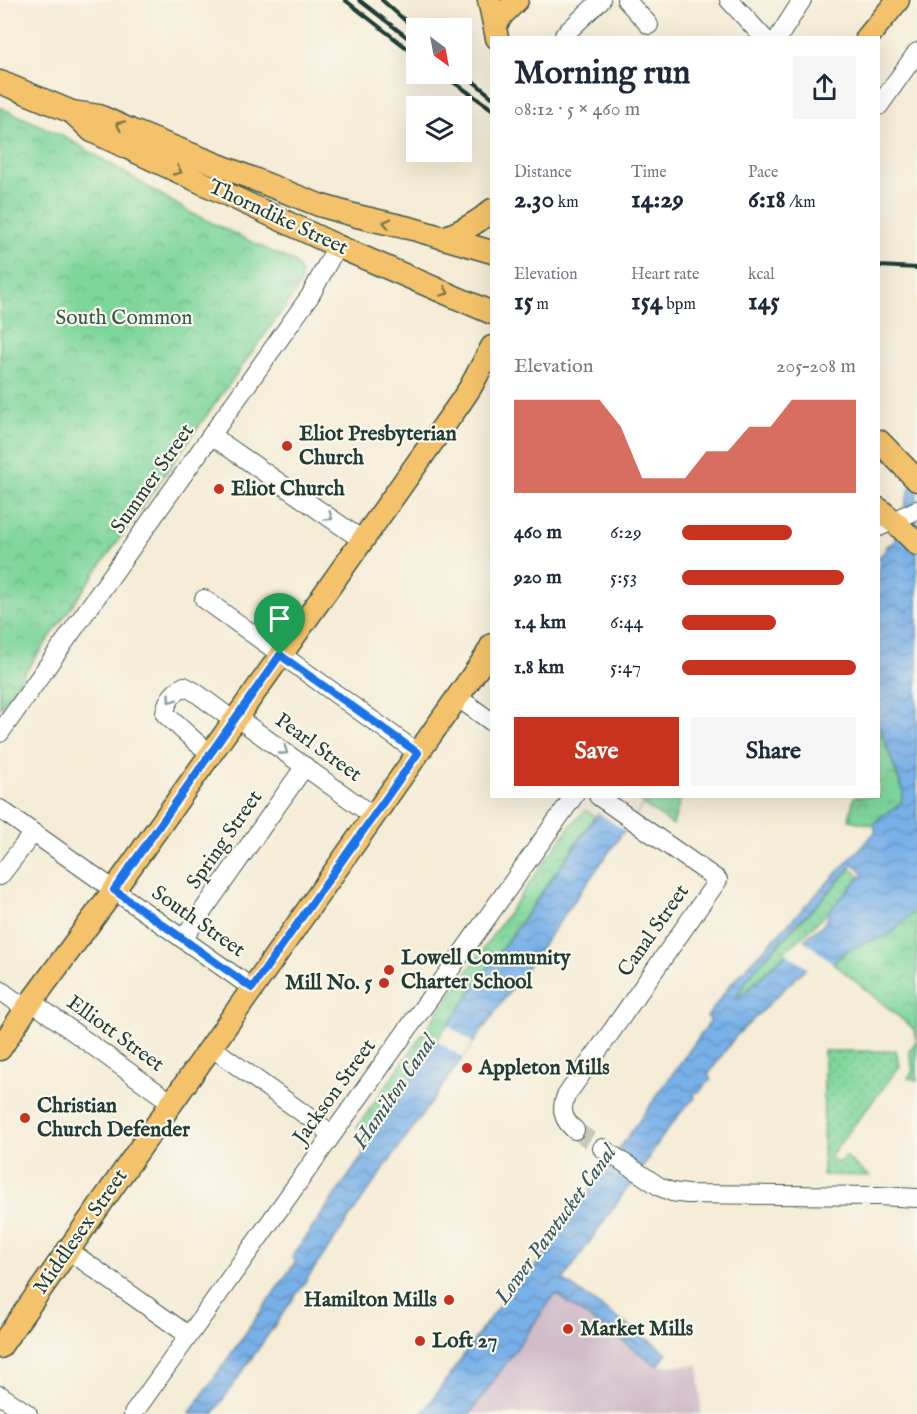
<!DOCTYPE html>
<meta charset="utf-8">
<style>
:root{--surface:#fff;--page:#f6f6f7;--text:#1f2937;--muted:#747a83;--accent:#c8321e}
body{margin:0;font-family:"IM FELL English",serif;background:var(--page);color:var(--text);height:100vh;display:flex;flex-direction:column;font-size:22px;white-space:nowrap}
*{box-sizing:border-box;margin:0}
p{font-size:20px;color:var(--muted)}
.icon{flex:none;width:33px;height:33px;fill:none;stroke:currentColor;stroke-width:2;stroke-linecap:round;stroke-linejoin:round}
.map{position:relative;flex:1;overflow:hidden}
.panel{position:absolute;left:490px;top:36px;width:390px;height:762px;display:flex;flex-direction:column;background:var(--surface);border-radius:0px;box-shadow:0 6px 24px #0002}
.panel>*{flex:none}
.needle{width:39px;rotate:148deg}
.buttons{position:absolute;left:406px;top:18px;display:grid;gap:12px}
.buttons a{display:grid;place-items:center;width:66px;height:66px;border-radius:0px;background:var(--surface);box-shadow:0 6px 24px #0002;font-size:30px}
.pin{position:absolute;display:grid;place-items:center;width:51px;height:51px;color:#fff;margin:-62px -26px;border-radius:50% 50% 50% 0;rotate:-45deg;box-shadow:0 0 6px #0007}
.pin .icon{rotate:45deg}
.round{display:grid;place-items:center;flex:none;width:63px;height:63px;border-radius:0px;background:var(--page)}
.summary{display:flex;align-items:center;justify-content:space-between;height:102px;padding:0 24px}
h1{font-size:33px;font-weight:700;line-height:45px}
.figures{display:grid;grid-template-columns:repeat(3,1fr);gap:9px;height:102px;padding:6px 24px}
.figures div{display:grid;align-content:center}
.figures b{font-size:26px;font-weight:700}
.figures small{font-size:16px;font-weight:400}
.figures p{font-size:16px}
.chart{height:168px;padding:12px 24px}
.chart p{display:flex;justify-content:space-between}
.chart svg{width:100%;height:108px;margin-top:6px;fill:var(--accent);opacity:.7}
.button{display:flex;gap:12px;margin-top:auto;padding:12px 24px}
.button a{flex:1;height:69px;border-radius:0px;background:var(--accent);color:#fff;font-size:24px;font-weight:700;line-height:69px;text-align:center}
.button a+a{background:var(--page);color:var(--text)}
ul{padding:0 24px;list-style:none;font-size:20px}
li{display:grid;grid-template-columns:96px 72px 1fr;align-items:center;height:45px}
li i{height:15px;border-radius:8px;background:var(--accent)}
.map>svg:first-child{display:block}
.industrial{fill:#d1bdca}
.grass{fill:url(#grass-dots);stroke:#4f8a68;stroke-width:1.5}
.park{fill:url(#park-crowns);stroke:#4f8a68;stroke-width:1.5}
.water{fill:url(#water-waves);stroke:#4c768e;stroke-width:1.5;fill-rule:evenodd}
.pier{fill:#f4ecd6}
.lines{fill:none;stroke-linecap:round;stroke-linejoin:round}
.minor-tunnel{stroke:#c9c9b6;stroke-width:18;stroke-dasharray:18 9;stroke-linecap:butt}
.minor-casing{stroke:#3f574c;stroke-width:20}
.major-casing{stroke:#3f574c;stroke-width:25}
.minor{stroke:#fff;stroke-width:18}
.major{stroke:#f4c26a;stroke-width:22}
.rail{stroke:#1f3d34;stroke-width:4}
.oneway{stroke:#7f794c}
.oneway2{stroke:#8f9e9a}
.route-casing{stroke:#fff;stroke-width:12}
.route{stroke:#1a73e8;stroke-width:8}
.poi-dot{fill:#c8321e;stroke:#fbf7ec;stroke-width:2}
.labels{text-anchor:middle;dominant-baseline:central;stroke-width:4.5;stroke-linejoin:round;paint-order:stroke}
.street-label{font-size:21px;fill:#1f3d34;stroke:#fbf7ec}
.park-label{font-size:21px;fill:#325c49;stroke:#fbf7ec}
.poi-label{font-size:21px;font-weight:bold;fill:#1f3d34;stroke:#fbf7ec;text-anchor:start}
.water-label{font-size:22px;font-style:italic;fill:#355a61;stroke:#fbf7ec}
</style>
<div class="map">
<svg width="917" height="1414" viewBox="0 0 917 1414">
<defs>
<pattern id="grass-dots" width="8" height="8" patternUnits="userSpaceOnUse" patternTransform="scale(1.5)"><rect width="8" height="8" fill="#7fd69b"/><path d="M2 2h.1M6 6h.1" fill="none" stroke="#67af7f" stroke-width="1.8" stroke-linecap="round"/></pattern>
<pattern id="park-crowns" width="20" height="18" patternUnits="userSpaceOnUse" patternTransform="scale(1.5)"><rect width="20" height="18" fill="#7fd69b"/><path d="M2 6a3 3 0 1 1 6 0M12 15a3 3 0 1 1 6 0" fill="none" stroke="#67af7f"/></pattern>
<pattern id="water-waves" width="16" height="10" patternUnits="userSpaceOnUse" patternTransform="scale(1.5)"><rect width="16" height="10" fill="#78b0e8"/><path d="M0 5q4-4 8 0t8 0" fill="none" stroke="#6290bd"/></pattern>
</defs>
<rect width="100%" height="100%" fill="#fbf7ec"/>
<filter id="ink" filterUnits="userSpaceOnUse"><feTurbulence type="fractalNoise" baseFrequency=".0167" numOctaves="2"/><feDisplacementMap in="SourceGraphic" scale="12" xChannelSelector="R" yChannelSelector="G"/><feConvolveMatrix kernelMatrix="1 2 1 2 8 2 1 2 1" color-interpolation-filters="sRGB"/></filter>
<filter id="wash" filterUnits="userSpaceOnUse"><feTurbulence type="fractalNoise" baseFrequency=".008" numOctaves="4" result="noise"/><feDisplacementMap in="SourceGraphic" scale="24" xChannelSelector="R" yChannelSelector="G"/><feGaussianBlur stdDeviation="1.35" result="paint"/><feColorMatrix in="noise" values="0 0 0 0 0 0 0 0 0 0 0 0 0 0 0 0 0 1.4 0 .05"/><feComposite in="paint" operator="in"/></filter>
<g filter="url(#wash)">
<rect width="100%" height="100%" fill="#f4ecd6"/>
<polygon class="industrial" points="555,1294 658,1366 699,1365 701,1414 470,1414"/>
<g class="grass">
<polygon points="851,868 860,877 828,912 741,996 735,997 745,982 759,965"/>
<polygon points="824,1051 896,1051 900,1066 830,1156 832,1159 839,1163 845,1156 869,1176 823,1175"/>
</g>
<g class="park">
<path d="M0 107 67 138 191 213 294 262C302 270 303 280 297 290L199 426 0 708Z"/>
<path d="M879 725 903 791C902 807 897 807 885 814 880 817 877 821 873 825L849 820 854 797 879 796Z"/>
<polygon points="648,797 681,797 673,825 643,804"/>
<polygon points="586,810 595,816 447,1027 366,1146 362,1142 367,1135 357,1127 570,826"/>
<polygon points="917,911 917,1080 908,1078 913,1071 909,1051 916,1042 915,1030 833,963 852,948 897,927 908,915"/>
</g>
<g class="water">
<path d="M917 465V911C902 917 900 930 888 935 880 940 870 940 861 944 850 947 842 955 833 963L822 962 806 968 735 1037 708 1075 711 1079 699 1092 697 1091 693 1095 695 1098C668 1123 650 1156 631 1186L628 1187 563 1280 667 1353 658 1366 555 1294 470 1414H422L526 1267 532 1271 711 1020 707 1017 730 985 868 840 876 831 873 825C877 821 880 817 885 814 897 807 902 807 903 791L879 725V557L885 551 887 546 894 542ZM854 864 864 873 828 912V917L825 923 775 964 741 996 736 997 750 975 803 917 807 915Z"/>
<polygon points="610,797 648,797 385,1167 213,1414 189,1414 296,1261 292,1257 364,1154 362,1152 441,1035"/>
</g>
<g class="pier">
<polygon points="609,797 633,797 643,804 625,831 597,812"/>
<polygon points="802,939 833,963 829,966 817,966 809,970 785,952"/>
<polygon points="448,1025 473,1043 463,1058 437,1041"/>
</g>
</g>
<g filter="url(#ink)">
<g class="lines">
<polyline class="minor-tunnel" points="575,1130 602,1148"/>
<g class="minor-casing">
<g id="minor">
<polyline points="626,0 649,25"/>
<polyline points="729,0 764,38"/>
<polyline points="564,35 601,0"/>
<polyline points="778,38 802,0"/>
<polyline points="879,106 917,52"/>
<polyline points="212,436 362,540"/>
<polyline points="879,527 917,510"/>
<polyline points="204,599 418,753"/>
<polyline points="457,697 492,722"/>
<polyline points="236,717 373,816"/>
<polyline points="0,733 310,296 337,246"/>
<path d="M211 753 197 743 165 714C166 701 174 692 184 686L195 692 234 721"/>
<polyline points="0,809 252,988"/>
<polyline points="0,876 33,833"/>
<polyline points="183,939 305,766"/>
<polyline points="0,990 26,1009"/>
<polyline points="32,1002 172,1103"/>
<polyline points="211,1047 332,1134"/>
<path d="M575 1130C563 1120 560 1110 566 1096L718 880 598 796"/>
<polyline points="602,1148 660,1187 672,1192 687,1194 879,1196 917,1198"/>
<polyline points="68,1250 188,1335"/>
<polyline points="0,1395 28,1414"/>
<polyline points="133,1414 574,796"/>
</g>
</g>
<g class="major-casing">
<g id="major">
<polyline points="489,0 497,38"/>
<polyline points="495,26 502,15 517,0"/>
<polyline points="867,38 898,0"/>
<polyline points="0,82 72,112 99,116 130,130 319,205 357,216 413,229 492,252"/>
<polyline points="72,112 92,131 337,246 492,313"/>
<path d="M444 238C462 231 478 223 492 210"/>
<polyline points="879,441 917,480"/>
<polyline points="879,509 899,526 917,544"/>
<polyline points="0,1049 26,1009 114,890 460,403 470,388 492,347"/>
<polyline points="0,1347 485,658 492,645"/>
</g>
</g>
<use href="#minor" class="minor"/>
<use href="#major" class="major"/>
<g class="rail">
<polyline points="345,0 417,56"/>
<polyline points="359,0 417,45"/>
<polyline points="382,0 417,31"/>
<polyline points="462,72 492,97"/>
<polyline points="442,74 492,109"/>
<polyline points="879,266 917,268"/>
</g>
</g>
<defs><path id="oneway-chevron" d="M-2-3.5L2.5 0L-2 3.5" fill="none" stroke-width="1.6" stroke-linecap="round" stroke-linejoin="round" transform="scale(1.5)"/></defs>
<g class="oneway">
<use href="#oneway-chevron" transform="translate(120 125) rotate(-155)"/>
<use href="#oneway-chevron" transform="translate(178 171) rotate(25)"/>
<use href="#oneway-chevron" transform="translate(387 223) rotate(-167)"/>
<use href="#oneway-chevron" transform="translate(445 292) rotate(24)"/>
</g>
<g class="oneway2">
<use href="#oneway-chevron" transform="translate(329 517) rotate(35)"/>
<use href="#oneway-chevron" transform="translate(171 699) rotate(126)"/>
<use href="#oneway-chevron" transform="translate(284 751) rotate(36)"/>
</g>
</g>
<g class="lines" filter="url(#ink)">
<g class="route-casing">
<polygon id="route" points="280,655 418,753 252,988 114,890"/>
</g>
<use href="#route" class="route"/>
</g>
<g class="poi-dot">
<circle cx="287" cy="446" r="6"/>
<circle cx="219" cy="489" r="6"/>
<circle cx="389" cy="970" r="6"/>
<circle cx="384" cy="983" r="6"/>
<circle cx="467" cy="1068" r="6"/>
<circle cx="25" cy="1118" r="6"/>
<circle cx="449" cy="1300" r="6"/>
<circle cx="568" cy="1329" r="6"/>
<circle cx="420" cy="1341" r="6"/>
</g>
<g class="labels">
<g class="street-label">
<text transform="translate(278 218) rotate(25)">Thorndike Street</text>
<text transform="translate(153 479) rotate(-55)">Summer Street</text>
<text transform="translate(318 748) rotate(36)">Pearl Street</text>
<text transform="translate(225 840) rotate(-55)">Spring Street</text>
<text transform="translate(198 922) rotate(35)">South Street</text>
<text transform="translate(654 931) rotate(-55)">Canal Street</text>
<text transform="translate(115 1034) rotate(36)">Elliott Street</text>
<text transform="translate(335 1092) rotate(-54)">Jackson Street</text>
<text transform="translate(81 1232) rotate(-55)">Middlesex Street</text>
</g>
<g class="park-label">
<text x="124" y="318">South Common</text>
</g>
<g class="poi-label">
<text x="299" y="434">Eliot Presbyterian<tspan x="299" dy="24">Church</tspan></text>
<text x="231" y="489">Eliot Church</text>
<text x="401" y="958">Lowell Community<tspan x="401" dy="24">Charter School</tspan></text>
<text x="372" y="983" text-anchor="end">Mill No. 5</text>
<text x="479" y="1068">Appleton Mills</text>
<text x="37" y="1106">Christian<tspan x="37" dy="24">Church Defender</tspan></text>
<text x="437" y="1300" text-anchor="end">Hamilton Mills</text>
<text x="580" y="1329">Market Mills</text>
<text x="432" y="1341">Loft 27</text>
</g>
<g class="water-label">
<text transform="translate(395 1092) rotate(-56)">Hamilton Canal</text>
<text transform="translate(556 1225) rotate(-54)">Lower Pawtucket Canal</text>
</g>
</g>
</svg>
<div class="buttons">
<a><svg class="needle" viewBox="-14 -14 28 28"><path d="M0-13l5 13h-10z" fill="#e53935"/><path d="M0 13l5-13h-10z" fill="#747a83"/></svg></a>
<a><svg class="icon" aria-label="layers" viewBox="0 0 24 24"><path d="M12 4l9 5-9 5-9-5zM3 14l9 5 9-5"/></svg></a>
</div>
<div class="pin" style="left:280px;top:655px;background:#1e9e55"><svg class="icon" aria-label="arrive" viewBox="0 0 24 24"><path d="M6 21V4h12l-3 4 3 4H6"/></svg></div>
<section class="panel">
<div class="summary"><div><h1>Morning run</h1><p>08:12 · 5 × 460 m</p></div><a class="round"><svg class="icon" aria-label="share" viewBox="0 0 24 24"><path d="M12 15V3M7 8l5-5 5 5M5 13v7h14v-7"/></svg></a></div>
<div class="figures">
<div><p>Distance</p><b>2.30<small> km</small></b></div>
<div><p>Time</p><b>14:29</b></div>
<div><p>Pace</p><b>6:18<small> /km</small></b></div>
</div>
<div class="figures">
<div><p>Elevation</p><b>15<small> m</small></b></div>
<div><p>Heart rate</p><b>154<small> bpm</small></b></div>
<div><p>kcal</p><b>145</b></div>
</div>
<div class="chart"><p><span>Elevation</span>205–208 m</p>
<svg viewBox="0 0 160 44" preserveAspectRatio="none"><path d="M0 44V6L10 6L20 6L30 6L40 6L50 17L60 38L70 38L80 38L90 27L100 27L110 17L120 17L130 6L140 6L150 6L160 6V44z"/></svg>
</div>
<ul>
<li><b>460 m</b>6:29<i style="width:63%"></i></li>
<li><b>920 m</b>5:53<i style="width:93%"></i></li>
<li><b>1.4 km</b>6:44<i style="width:54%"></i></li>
<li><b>1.8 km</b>5:47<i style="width:100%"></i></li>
</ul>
<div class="button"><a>Save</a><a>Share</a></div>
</section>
</div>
